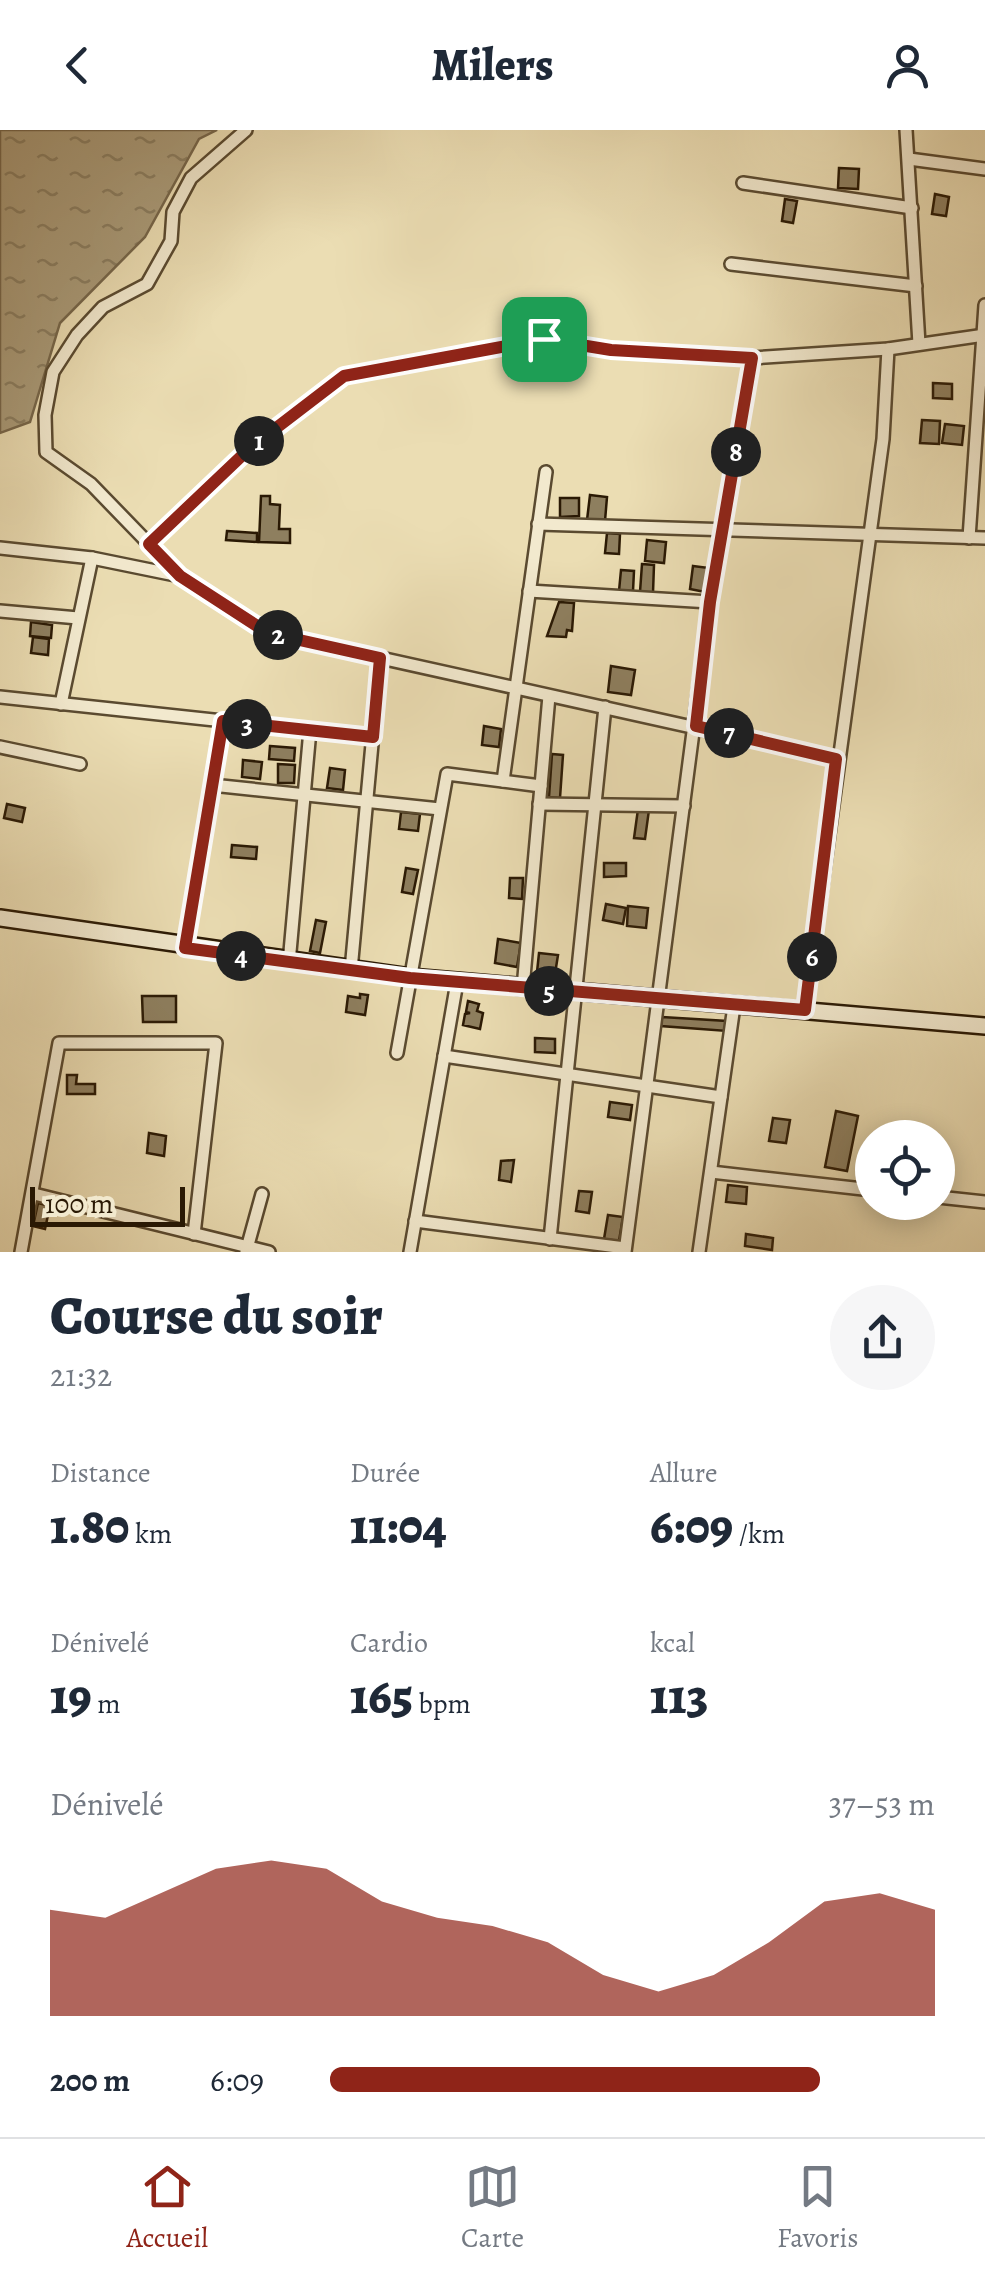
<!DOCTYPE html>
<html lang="fr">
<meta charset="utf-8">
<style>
:root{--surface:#fff;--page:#f6f6f7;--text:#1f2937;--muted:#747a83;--line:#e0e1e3;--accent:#8f2418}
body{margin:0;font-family:Alegreya,serif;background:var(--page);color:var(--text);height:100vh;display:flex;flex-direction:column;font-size:38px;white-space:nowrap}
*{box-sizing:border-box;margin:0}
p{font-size:32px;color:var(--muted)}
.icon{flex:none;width:55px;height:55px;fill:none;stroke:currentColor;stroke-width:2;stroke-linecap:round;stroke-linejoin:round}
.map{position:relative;height:1122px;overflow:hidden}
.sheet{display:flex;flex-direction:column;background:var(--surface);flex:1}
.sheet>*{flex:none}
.buttons{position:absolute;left:855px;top:990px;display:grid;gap:20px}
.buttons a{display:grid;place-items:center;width:100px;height:100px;border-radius:50%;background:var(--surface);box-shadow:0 5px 25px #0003;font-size:50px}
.scale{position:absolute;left:30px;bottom:25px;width:155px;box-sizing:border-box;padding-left:10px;border:5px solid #2a1904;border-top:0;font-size:28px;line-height:35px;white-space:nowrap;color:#2a1904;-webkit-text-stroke:8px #f2e9ce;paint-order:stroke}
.pin{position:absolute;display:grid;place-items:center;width:85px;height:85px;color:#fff;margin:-42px;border-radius:20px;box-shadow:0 5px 15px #0006}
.km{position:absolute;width:50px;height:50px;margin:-25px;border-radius:50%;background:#222;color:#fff;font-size:28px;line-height:50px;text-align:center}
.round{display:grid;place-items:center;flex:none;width:105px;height:105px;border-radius:52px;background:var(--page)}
.summary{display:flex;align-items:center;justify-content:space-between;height:170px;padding:0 50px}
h1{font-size:55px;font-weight:800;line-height:75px}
.stats{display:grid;grid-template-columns:repeat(3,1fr);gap:15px;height:170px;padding:10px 50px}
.stats div{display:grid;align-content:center}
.stats b{font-size:50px;font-weight:800}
.stats small{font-size:28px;font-weight:400}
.stats p{font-size:28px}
.chart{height:280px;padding:20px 50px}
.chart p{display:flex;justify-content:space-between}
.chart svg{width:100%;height:180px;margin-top:10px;fill:var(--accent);opacity:.7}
ul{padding:0 50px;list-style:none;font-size:32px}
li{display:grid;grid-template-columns:160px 120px 1fr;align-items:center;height:75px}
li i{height:25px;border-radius:12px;background:var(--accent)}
header{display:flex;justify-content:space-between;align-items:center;height:130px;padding:0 50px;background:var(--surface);font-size:45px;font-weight:800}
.dock{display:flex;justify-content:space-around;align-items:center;height:140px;border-top:2px solid var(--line);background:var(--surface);font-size:28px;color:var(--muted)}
.dock a{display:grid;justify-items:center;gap:5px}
.dock .active{color:var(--accent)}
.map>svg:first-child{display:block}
.water{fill:url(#water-ripples);stroke:#76664a;stroke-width:2.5}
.building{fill:#8e7f5f;stroke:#2a1904;stroke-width:2.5}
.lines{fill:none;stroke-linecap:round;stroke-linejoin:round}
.minor-casing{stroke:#5a4a30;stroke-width:16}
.secondary-casing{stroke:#2a1904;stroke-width:20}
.minor{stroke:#f2e9ce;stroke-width:11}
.secondary{stroke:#f2e9ce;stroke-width:15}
.route-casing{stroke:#fff;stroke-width:20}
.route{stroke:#8f2418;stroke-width:12}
</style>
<header><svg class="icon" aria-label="back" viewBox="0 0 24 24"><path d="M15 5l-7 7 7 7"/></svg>Milers<svg class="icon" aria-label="person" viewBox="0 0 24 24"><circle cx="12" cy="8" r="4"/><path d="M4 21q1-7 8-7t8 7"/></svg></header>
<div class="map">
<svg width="985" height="1122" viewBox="0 0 985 1122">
<defs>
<pattern id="water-ripples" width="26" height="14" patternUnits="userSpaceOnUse" patternTransform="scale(2.5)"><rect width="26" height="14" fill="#a99a78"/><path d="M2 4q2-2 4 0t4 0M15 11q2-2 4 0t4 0" fill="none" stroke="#8a7d60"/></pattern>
</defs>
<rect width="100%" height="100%" fill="#ebddb3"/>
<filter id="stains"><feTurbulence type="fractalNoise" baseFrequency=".002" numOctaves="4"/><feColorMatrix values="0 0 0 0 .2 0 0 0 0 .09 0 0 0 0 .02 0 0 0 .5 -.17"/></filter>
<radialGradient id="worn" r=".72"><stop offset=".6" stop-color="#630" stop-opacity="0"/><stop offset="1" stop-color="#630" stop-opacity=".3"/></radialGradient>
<polygon class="water" points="0,0 217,0 199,9 145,107 60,193 30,292 0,303"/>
<g class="building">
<polygon points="839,38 859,39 858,59 838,58"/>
<polygon points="935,64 949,67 946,86 932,84"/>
<polygon points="785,69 797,71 793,93 782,91"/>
<polygon points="933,253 952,254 952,269 933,268"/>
<polygon points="922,290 940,291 939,314 920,313"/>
<polygon points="945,294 964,296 962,315 942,313"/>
<polygon points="590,365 607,367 605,391 587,390"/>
<polygon points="261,366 270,366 270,374 280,375 279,399 290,399 290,413 259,412"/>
<polygon points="560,368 579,368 579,386 560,387"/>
<polygon points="227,401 257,403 257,412 226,410"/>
<polygon points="607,403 620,404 619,424 605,423"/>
<polygon points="647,410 666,412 664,433 645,431"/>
<polygon points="642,434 654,435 653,463 640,462"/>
<polygon points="693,436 709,438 705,462 690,459"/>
<polygon points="621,440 634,441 633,461 619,461"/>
<polygon points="559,472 574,473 572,501 567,500 566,507 547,506"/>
<polygon points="31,492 52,495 51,508 30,506"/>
<polygon points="33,507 49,509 48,525 31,523"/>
<polygon points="611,536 635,540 631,565 608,562"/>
<polygon points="484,596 501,599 499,617 482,615"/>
<polygon points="270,616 295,618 294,631 269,629"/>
<polygon points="552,624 563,625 560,668 549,667"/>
<polygon points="243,630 262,632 260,649 242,647"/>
<polygon points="278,634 295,635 294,653 278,653"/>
<polygon points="330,638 345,640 343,660 327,658"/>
<polygon points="7,674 25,678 22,692 4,688"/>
<polygon points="638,679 649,680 645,709 634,708"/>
<polygon points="401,682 420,684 418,701 399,699"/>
<polygon points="232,715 257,717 256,729 231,727"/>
<polygon points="604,733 626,733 626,746 604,747"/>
<polygon points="406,738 418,740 413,764 402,762"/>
<polygon points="510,748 523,748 522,769 509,768"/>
<polygon points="606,774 626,778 623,794 603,790"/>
<polygon points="628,776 648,778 646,798 627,796"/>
<polygon points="316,790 326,792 320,823 310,821"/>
<polygon points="498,809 521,813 517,837 495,833"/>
<polygon points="539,823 558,825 555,844 537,842"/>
<polygon points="360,864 368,865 365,885 346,882 348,866 360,868"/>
<polygon points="142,866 176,866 176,892 143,892"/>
<polygon points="468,871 479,874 477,881 483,883 480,899 463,895 465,884 470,883 466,882"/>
<polygon points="662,887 727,891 727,901 661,896"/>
<polygon points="535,908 555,909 555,923 535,922"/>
<polygon points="67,945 77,945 76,954 95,954 95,964 67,964"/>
<polygon points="610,972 632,975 630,990 608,987"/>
<polygon points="836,981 858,986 847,1041 825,1037"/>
<polygon points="773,988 790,990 786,1013 769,1011"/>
<polygon points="149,1003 166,1006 164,1026 147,1023"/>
<polygon points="514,1030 511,1052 499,1050 501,1031"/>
<polygon points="728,1055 747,1057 746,1074 726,1072"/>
<polygon points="579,1061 592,1062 589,1083 576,1081"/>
<polygon points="38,1073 50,1076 45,1099 33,1096"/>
<polygon points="608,1085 623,1087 619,1111 604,1109"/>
<polygon points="746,1104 773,1108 772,1120 745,1116"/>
</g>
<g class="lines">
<g class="minor-casing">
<g id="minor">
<polyline points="906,0 919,214"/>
<polyline points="909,29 985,39"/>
<polyline points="743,53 912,78"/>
<polyline points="731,134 916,156"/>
<polyline points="538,394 985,408"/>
<polyline points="969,408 985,175"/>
<polyline points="149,414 250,318 344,246 544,209 611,220 752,228 888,219 985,205"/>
<polyline points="0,418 92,428 180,446 268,503 836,629"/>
<polyline points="180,446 91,354 46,322 45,285 53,242 77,205 103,177 147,154 171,111 173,82 191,48 246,0"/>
<polyline points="529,461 710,472"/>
<polyline points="0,481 78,488"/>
<polyline points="0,567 373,607"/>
<polyline points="61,574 92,428"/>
<polyline points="0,617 80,634"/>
<polyline points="503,651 546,342"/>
<polyline points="212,655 440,679"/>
<polyline points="539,674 684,676"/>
<polyline points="185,818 223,591"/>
<polyline points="289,833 310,600"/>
<polyline points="351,840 380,528"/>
<polyline points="523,858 549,566"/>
<polyline points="805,880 883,309 888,219"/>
<polyline points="397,923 447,644 541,656"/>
<polyline points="444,926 721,967"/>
<polyline points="711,1042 872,1060"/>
<polyline points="34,1064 269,1122"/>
<polyline points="938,1067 985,1072"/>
<polyline points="415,1091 625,1118"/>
<polyline points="550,1109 605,577"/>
<polyline points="21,1122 59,913 216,913 194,1104"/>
<polyline points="246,1122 262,1064"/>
<polyline points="410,1122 457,852"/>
<polyline points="625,1122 710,472 752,228"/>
<polyline points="699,1122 734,876"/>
</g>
</g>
<g class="secondary-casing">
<polyline id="secondary" points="0,788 410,847 985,896"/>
</g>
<use href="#minor" class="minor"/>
<use href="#secondary" class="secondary"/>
</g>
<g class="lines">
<g class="route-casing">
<polygon id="route" points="544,209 611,220 752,228 710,472 696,596 836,629 805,880 410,848 185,818 223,591 373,607 380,528 268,503 180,446 149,414 250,318 344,246"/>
</g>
<use href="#route" class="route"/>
</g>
<rect width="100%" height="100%" filter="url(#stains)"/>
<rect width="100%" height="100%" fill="url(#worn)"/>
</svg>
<div class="buttons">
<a><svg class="icon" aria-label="locate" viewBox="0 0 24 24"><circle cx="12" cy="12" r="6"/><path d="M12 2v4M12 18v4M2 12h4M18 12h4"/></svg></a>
</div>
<div class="scale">100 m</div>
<div class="pin" style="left:544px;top:209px;background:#1e9e55"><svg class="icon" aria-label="arrive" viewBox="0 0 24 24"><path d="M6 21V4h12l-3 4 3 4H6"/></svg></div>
<b class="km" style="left:259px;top:311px">1</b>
<b class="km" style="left:278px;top:505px">2</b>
<b class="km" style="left:247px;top:594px">3</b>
<b class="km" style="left:241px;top:826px">4</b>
<b class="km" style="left:549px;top:861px">5</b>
<b class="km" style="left:812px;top:827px">6</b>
<b class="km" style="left:729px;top:603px">7</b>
<b class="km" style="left:736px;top:322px">8</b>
</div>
<section class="sheet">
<div class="summary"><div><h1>Course du soir</h1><p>21:32</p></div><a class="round"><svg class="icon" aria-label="share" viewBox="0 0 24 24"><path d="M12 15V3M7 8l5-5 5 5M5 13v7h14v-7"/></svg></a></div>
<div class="stats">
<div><p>Distance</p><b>1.80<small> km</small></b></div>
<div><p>Durée</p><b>11:04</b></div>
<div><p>Allure</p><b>6:09<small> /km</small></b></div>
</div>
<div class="stats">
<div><p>Dénivelé</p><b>19<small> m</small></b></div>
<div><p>Cardio</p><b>165<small> bpm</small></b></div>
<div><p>kcal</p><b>113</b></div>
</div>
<div class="chart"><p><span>Dénivelé</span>37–53 m</p>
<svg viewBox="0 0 160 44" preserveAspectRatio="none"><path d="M0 44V18L10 20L20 14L30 8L40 6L50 8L60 16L70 20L80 22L90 26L100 34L110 38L120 34L130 26L140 16L150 14L160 18V44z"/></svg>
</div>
<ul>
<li><b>200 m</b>6:09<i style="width:81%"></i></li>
</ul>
</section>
<nav class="dock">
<a class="active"><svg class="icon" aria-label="home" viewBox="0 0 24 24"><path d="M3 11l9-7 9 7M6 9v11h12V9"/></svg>Accueil</a>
<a><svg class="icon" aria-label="map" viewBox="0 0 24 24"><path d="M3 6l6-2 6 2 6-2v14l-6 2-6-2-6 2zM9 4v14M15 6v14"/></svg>Carte</a>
<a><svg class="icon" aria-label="saved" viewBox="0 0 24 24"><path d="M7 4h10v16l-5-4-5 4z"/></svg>Favoris</a>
</nav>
